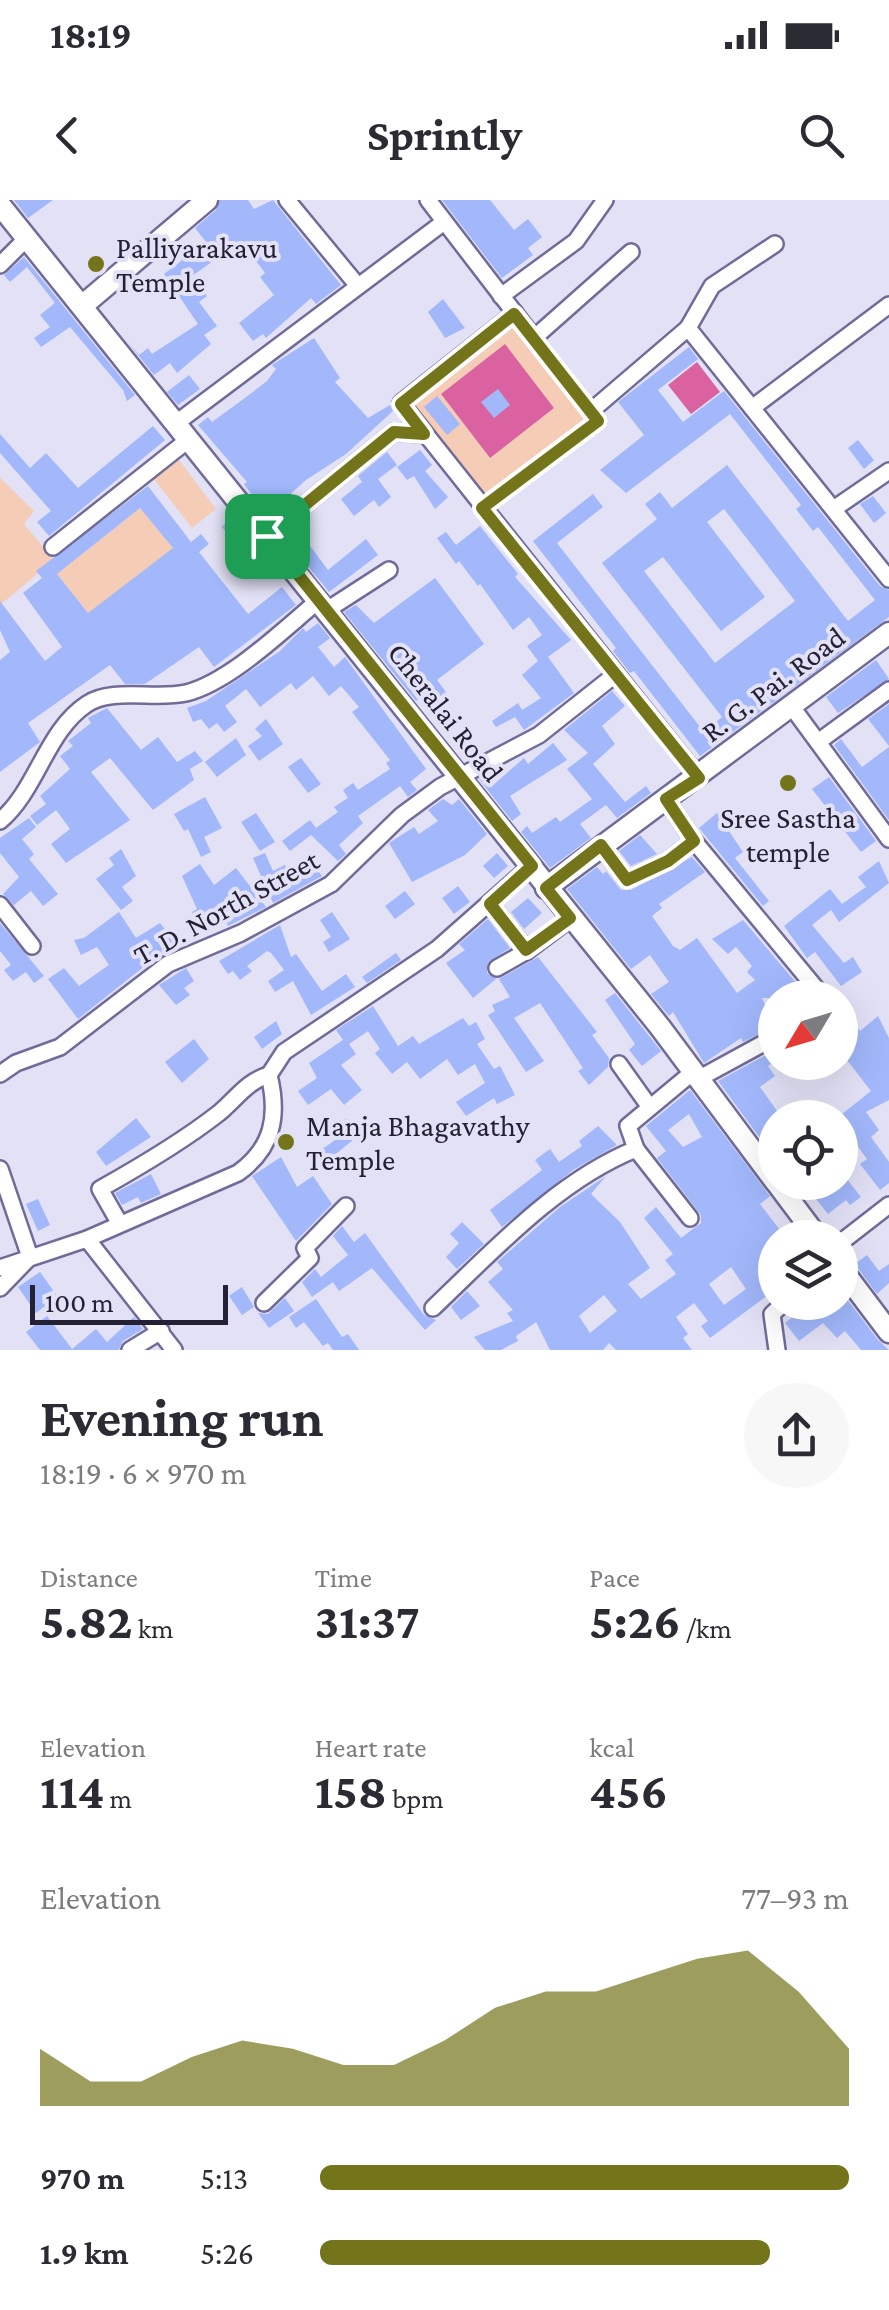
<!DOCTYPE html>
<meta charset="utf-8">
<style>
:root{--surface:#fff;--page:#f7f7f7;--text:#2b2b33;--muted:#7c7c81;--accent:#74751b}
body{margin:0;font-family:"Crimson Pro",serif;background:var(--page);color:var(--text);height:100vh;display:flex;flex-direction:column;font-size:38px;white-space:nowrap}
*{box-sizing:border-box;margin:0}
p{font-size:32px;color:var(--muted)}
.icon{flex:none;width:55px;height:55px;fill:none;stroke:currentColor;stroke-width:2;stroke-linecap:round;stroke-linejoin:round}
.map{position:relative;height:1150px;overflow:hidden}
.drawer{display:flex;flex-direction:column;background:var(--surface);flex:1}
.drawer>*{flex:none}
.needle{width:65px;rotate:232deg}
.buttons{position:absolute;left:758px;top:780px;display:grid;gap:20px}
.buttons a{display:grid;place-items:center;width:100px;height:100px;border-radius:50%;background:var(--surface);box-shadow:0 10px 40px #0002;font-size:50px}
.scale{position:absolute;left:30px;bottom:25px;width:198px;box-sizing:border-box;padding-left:10px;border:5px solid #242134;border-top:0;font-size:28px;line-height:35px;white-space:nowrap;color:#242134;-webkit-text-stroke:8px #e3e1f6;paint-order:stroke}
.pin{position:absolute;display:grid;place-items:center;width:85px;height:85px;color:#fff;margin:-42px;border-radius:20px;box-shadow:0 5px 15px #0006}
.round{display:grid;place-items:center;flex:none;width:105px;height:105px;border-radius:52px;background:var(--page)}
.overview{display:flex;align-items:center;justify-content:space-between;height:170px;padding:0 40px}
h1{font-size:55px;font-weight:700;line-height:75px}
.figures{display:grid;grid-template-columns:repeat(3,1fr);gap:15px;height:170px;padding:10px 40px}
.figures div{display:grid;align-content:center}
.figures b{font-size:50px;font-weight:700}
.figures small{font-size:28px;font-weight:400}
.figures p{font-size:28px}
.chart{height:280px;padding:20px 40px}
.chart p{display:flex;justify-content:space-between}
.chart svg{width:100%;height:180px;margin-top:10px;fill:var(--accent);opacity:.7}
ul{padding:0 40px;list-style:none;font-size:32px}
li{display:grid;grid-template-columns:160px 120px 1fr;align-items:center;height:75px}
li i{height:25px;border-radius:12px;background:var(--accent)}
.status{display:flex;justify-content:space-between;align-items:center;height:70px;padding:0 50px;background:var(--surface);direction:ltr}
.status svg{height:28px;fill:currentColor}
header{display:flex;justify-content:space-between;align-items:center;height:130px;padding:0 40px;background:var(--surface);font-size:45px;font-weight:700}
.map>svg:first-child{display:block}
.green{fill:#f5ccb6;fill-rule:evenodd}
.water{fill:#da62a0}
.building{fill:#a2b8fb;fill-rule:evenodd}
.lines{fill:none;stroke-linecap:round;stroke-linejoin:round}
.pedestrian-casing{stroke:#716b99;stroke-width:18}
.minor-casing{stroke:#716b99;stroke-width:20}
.tertiary-casing{stroke:#716b99;stroke-width:25}
.pedestrian{stroke:#fff;stroke-width:12}
.minor{stroke:#fff;stroke-width:15}
.tertiary{stroke:#fff;stroke-width:20}
.route-casing{stroke:#fff;stroke-width:20}
.route{stroke:#74751b;stroke-width:12}
.poi-dot{fill:#74751b;stroke:#e3e1f6;stroke-width:4}
.labels{text-anchor:middle;dominant-baseline:central;stroke-width:8;stroke-linejoin:round;paint-order:stroke}
.poi-label{font-size:30px;fill:#242134;stroke:#e3e1f6;text-anchor:start}
.street-label{font-size:30px;fill:#242134;stroke:#e3e1f6}
</style>
<div class="status"><b>18:19</b><svg viewBox="0 0 49 12"><path d="M0 12V9h3v3zM5 12V6h3v6zM10 12V3h3v9zM15 12V0h3v12zM26 1h20v11H26zM47 4h2v5h-2z"/></svg></div>
<header><svg class="icon" aria-label="back" viewBox="0 0 24 24"><path d="M15 5l-7 7 7 7"/></svg>Sprintly<svg class="icon" aria-label="search" viewBox="0 0 24 24"><circle cx="10" cy="10" r="6"/><path d="M15 15l6 6"/></svg></header>
<div class="map">
<svg width="889" height="1150" viewBox="0 0 889 1150">
<rect width="100%" height="100%" fill="#e3e1f6"/>
<g class="green">
<path d="M517 125 591 221 484 303 410 206ZM505 145 554 208 490 258 441 194Z"/>
<polygon points="179,260 216,309 192,328 154,279"/>
<polygon points="0,278 34,311 24,324 54,360 0,405"/>
<polygon points="140,308 173,348 90,415 57,374"/>
</g>
<g class="water">
<polygon points="505,144 554,208 490,258 441,194"/>
<polygon points="697,162 720,192 691,214 668,185"/>
</g>
<g class="building">
<polygon points="14,0 53,0 28,18"/>
<polygon points="220,0 248,0 254,9 273,0 341,85 316,104 311,98 266,138 263,134 253,141 239,123 274,95 260,77 265,73 241,41 192,76 207,96 199,102 217,126 204,135 211,144 177,173 170,163 154,175 126,140 139,155 148,148 152,154 198,124 164,74 206,42 195,28 216,10"/>
<polygon points="442,0 490,0 514,30 528,19 542,37 528,48 533,55 502,78"/>
<polygon points="24,57 135,195 127,201 123,190 70,127 41,147 34,138 50,127 40,115 55,103 27,67 10,82 4,75"/>
<polygon points="443,99 465,128 445,138 428,112"/>
<polygon points="314,138 340,178 335,182 368,218 390,205 393,211 346,254 306,280 287,297 291,302 269,318 244,284 247,282 198,225 208,217 212,222 249,195 267,181 276,169 272,165"/>
<path d="M689 147 698 159 658 190 683 222 724 191 880 386 889 390V417L700 556 634 471 630 473 613 451 616 448 533 341 593 294 603 307 557 343 704 532 722 517 602 363 657 319 645 304 660 292 672 308 727 265 848 421 875 400 818 327 813 331 796 309 801 305 730 214 626 293 600 270 644 235 618 202ZM724 309 795 401 715 463 644 371 663 357 721 431 765 397 707 322Z"/>
<polygon points="189,175 200,189 178,205 167,192"/>
<polygon points="498,189 510,205 494,218 481,202"/>
<polygon points="437,196 460,224 447,235 424,207"/>
<polygon points="153,226 165,240 49,336 37,322 51,311 0,253 0,234 30,268 46,253 78,288"/>
<polygon points="858,240 874,260 864,269 848,248"/>
<polygon points="420,250 432,265 425,271 448,297 435,309 414,276 407,280 397,267"/>
<polygon points="387,252 397,265 378,279 391,297 379,307 374,300 354,316 341,299 362,282 358,276"/>
<path d="M148 286 191 342 201 334 209 344 199 352 248 414 282 387 296 405 214 467 199 447 145 484H125L110 465 28 523 40 542 0 572V460L10 452 0 430V401L45 461 62 447 23 393 42 378 36 371ZM140 308 173 348 88 413 57 374Z"/>
<polygon points="873,296 886,313 874,323 860,304"/>
<polygon points="230,319 258,353 249,360 222,327"/>
<polygon points="480,326 518,374 515,377 571,440 548,457 574,493 524,530 515,517 496,527 492,521 518,503 522,510 541,498 522,475 538,461 527,446 542,435 529,417 513,430 480,384 478,386 459,361 456,364 437,338 446,332 456,345"/>
<polygon points="296,327 328,370 366,339 378,355 329,392 284,337"/>
<polygon points="435,378 484,444 437,480 446,492 427,506 421,497 416,501 344,412 356,405 374,423"/>
<polygon points="318,423 330,438 318,447 334,467 345,457 426,569 410,582 417,590 408,597 400,586 358,616 363,623 339,645 346,654 338,661 311,635 290,651 282,641 310,620 316,628 338,612 334,607 348,598 343,590 353,583 358,590 390,569 386,563 390,560 352,512 359,507 341,486 329,496 313,476 296,490 291,483 260,507 246,489 225,506 237,522 224,532 217,523 209,529 201,519 193,522 187,508 206,501 280,451 303,428 306,432"/>
<polygon points="876,460 889,479 838,513 826,497"/>
<polygon points="612,491 625,506 602,526 615,544 593,564 625,602 646,586 651,593 617,618 606,605 580,624 591,638 550,668 521,632 527,626 532,633 556,617 560,622 592,599 567,569 588,553 564,530"/>
<polygon points="889,504 889,546 868,519"/>
<polygon points="107,508 141,550 158,537 177,562 195,551 203,561 190,569 194,580 153,610 110,558 91,572 130,620 66,663 51,644 70,629 56,610 37,625 30,616 46,604 40,596 70,569 60,556 73,546 68,541 91,523 88,518"/>
<polygon points="266,519 283,544 259,561 248,546 262,536 255,529"/>
<polygon points="236,538 246,555 217,577 205,562"/>
<polygon points="841,539 862,567 889,547 889,620 834,545"/>
<polygon points="553,543 567,560 510,596 521,614 512,621 479,579 482,577 491,587 524,558 528,564"/>
<polygon points="301,558 321,584 308,593 288,567"/>
<polygon points="829,577 876,641 861,652 812,589"/>
<polygon points="205,597 222,628 204,637 211,652 201,657 188,629 184,631 174,614"/>
<polygon points="443,599 452,605 459,599 487,634 465,655 412,682 389,643 414,627 419,634 438,621 428,610"/>
<polygon points="256,613 275,642 260,651 241,622"/>
<polygon points="717,613 743,652 735,658 769,701 763,706 699,628"/>
<polygon points="29,618 36,627 22,639 34,654 29,659 58,694 43,706 31,691 14,705 3,694 19,677 0,653 0,638"/>
<polygon points="640,635 657,654 631,666 619,651"/>
<polygon points="121,649 136,676 122,687 133,701 121,710 96,679 114,665 109,658"/>
<polygon points="265,653 273,671 285,665 291,677 311,662 322,676 273,703 253,658"/>
<polygon points="497,653 508,666 494,678 483,666"/>
<polygon points="692,657 705,672 659,704 662,708 652,716 673,746 680,750 697,738 737,793 755,780 747,772 752,766 736,747 728,754 712,739 743,720 809,798 762,798 775,826 743,842 741,838 704,863 673,812 669,816 651,794 669,782 650,755 631,769 567,689 597,667 603,674 606,671 621,690 631,690"/>
<polygon points="879,661 889,683 839,722 831,710 812,725 844,763 853,757 862,772 841,786 815,752 807,758 784,726 830,689 842,704 866,687 858,677"/>
<polygon points="200,664 214,685 236,668 266,707 228,726 224,718 200,729 192,712 197,709 182,676"/>
<polygon points="458,686 470,702 454,714 442,698"/>
<polygon points="405,691 415,704 395,719 385,706"/>
<polygon points="528,698 542,713 524,729 511,712"/>
<polygon points="119,712 136,738 160,723 175,742 78,819 48,779 64,768 79,786 109,765 97,747 81,755 74,740 84,738"/>
<polygon points="332,712 350,739 329,752 323,742 331,737 320,720"/>
<polygon points="488,719 510,748 488,762 487,773 496,779 473,798 446,763 465,750 459,744"/>
<polygon points="0,723 44,776 34,783 26,772 13,781 4,770 11,765 0,751"/>
<polygon points="280,725 291,757 296,754 322,791 346,774 355,787 311,815 293,781 275,792 268,781 284,770 271,753 267,751 247,766 252,771 240,780 233,771 228,774 219,761"/>
<polygon points="396,753 401,760 367,783 362,777"/>
<polygon points="538,757 597,832 592,835 609,858 608,867 589,885 578,871 583,868 540,803 514,818 544,861 526,872 488,815 495,811 492,805 510,797 499,779"/>
<polygon points="186,768 194,781 184,788 190,795 176,805 159,785"/>
<polygon points="615,793 661,851 642,866 629,850 635,844 605,800"/>
<polygon points="840,804 860,831 878,816 889,838 889,900 866,912 879,930 871,937 889,962 889,983 880,990 860,964 867,959 837,918 871,891 840,851"/>
<polygon points="373,806 398,846 413,836 419,844 463,818 469,826 476,822 485,839 477,844 494,869 500,866 515,895 497,904 494,898 466,916 456,902 485,883 475,864 458,875 447,859 420,879 407,862 392,874 375,853 380,849 368,831 349,844 356,854 341,865 362,890 344,905 331,889 308,905 298,891 317,878 309,863 343,840 336,830"/>
<polygon points="276,821 282,834 262,849 254,837"/>
<polygon points="194,839 209,859 182,883 165,862"/>
<polygon points="775,850 775,861 768,866 775,876 760,887 782,918 775,918 775,958 718,881"/>
<path d="M690 890 770 996 760 1004 786 1038H775V1090L710 1138 701 1126 708 1121 694 1103 676 1117 688 1134 683 1138 692 1150H616L609 1143 603 1150H550L536 1122 516 1136 518 1141 501 1150H485L474 1137 513 1121 507 1113 513 1110 488 1082 503 1069 497 1062 560 1007 606 976 591 994 620 1022 650 1068 628 1084 641 1099 676 1074 665 1060 673 1054 644 1018 656 1007 681 1038 701 1023V1015L657 958 666 951 646 926ZM689 914 702 937 683 947 668 930ZM731 1067 746 1089 724 1105 709 1084ZM604 1095 617 1111 590 1133 579 1116Z"/>
<polygon points="136,918 151,937 106,966 96,952"/>
<polygon points="346,919 358,936 322,965 315,954 341,936 335,927"/>
<polygon points="598,926 617,945 573,970 502,1027 490,1010 542,970 535,960 550,949 559,962 582,946 579,941"/>
<polygon points="281,957 297,987 313,976 332,1004 296,1041 252,976"/>
<polygon points="840,970 861,997 850,1005 846,1000 828,1014 812,994 826,982 840,982"/>
<polygon points="151,974 161,994 141,1003 138,997 122,1005 115,993"/>
<polygon points="38,999 50,1025 38,1031 26,1004"/>
<polygon points="462,1022 484,1044 457,1069 446,1057 459,1043 450,1034"/>
<polygon points="342,1026 354,1042 365,1033 424,1115 436,1120 425,1130 372,1068 339,1091 333,1082 312,1097 302,1082 315,1069 321,1077 348,1055 333,1036"/>
<polygon points="867,1055 879,1071 889,1064 889,1083 877,1094 855,1064"/>
<polygon points="40,1072 58,1097 36,1113 18,1087"/>
<polygon points="242,1087 254,1107 242,1115 229,1096"/>
<polygon points="840,1090 878,1140 889,1150 861,1150 845,1131 837,1138 823,1123 799,1141 785,1123 811,1102 840,1102"/>
<polygon points="467,1091 480,1106 461,1120 451,1107"/>
<polygon points="285,1098 294,1111 269,1128 258,1113 268,1114"/>
<polygon points="316,1099 342,1137 348,1134 359,1150 333,1150 328,1143 323,1146 304,1122 296,1128 289,1117"/>
<polygon points="47,1116 72,1149 96,1129 107,1142 134,1117 143,1129 123,1141 119,1150 40,1150 26,1132"/>
</g>
<g class="lines">
<g class="pedestrian-casing">
<polyline id="pedestrian" points="483,308 599,221 534,138"/>
</g>
<g class="minor-casing">
<g id="minor">
<polyline points="287,0 358,86"/>
<polyline points="428,0 534,138 631,52"/>
<polyline points="0,65 27,38"/>
<polyline points="501,96 576,41 605,0"/>
<polyline points="515,113 401,203 699,578"/>
<polyline points="688,128 712,86 775,44"/>
<polyline points="752,208 889,105"/>
<polyline points="591,211 688,128 889,379"/>
<polyline points="175,224 444,22"/>
<polyline points="835,308 889,271"/>
<polyline points="267,336 394,232 424,234"/>
<polyline points="53,347 188,240"/>
<polyline points="327,410 389,370"/>
<polyline points="792,507 889,639"/>
<polyline points="818,542 889,490"/>
<polyline points="666,599 694,641"/>
<path d="M0 621C37 590 46 531 87 504 112 487 156 500 186 493 230 482 283 430 319 400"/>
<polyline points="601,645 627,680 668,661 694,641 824,798"/>
<polyline points="490,704 527,751 571,718"/>
<polyline points="0,705 32,746"/>
<polyline points="497,768 527,751"/>
<polyline points="619,864 649,906"/>
<polyline points="0,874 16,863 60,847 168,764 241,733 331,684 402,615 440,587 539,535 616,474"/>
<polyline points="698,879 775,837"/>
<polyline points="636,949 690,1018"/>
<polyline points="0,969 30,1057 0,1088"/>
<path d="M120 1024 100 989C141 966 182 942 219 913 236 899 247 881 269 875"/>
<polyline points="87,1039 174,1150"/>
<polyline points="840,1043 889,1005"/>
<path d="M0 1068 87 1039 238 973C273 948 279 916 269 875L284 852 437 749 531 666"/>
<polyline points="264,1103 310,1058 305,1048 346,1006"/>
<path d="M433 1108C493 1051 558 980 636 949L628 926 693 872"/>
<polyline points="130,1150 161,1131"/>
<polyline points="777,1150 772,1114 785,1102"/>
</g>
</g>
<g class="tertiary-casing">
<g id="tertiary">
<polyline points="0,5 660,827 775,981"/>
<polyline points="82,106 207,0"/>
<polyline points="546,688 889,433"/>
<polyline points="776,982 818,1038"/>
<polyline points="840,1067 889,1132"/>
</g>
</g>
<use href="#pedestrian" class="pedestrian"/>
<use href="#minor" class="minor"/>
<use href="#tertiary" class="tertiary"/>
</g>
<g class="lines">
<g class="route-casing">
<polygon id="route" points="514,114 598,221 482,308 699,578 666,599 694,641 668,661 627,680 601,645 546,688 570,718 526,750 490,704 532,666 267,336 394,232 424,234 401,204"/>
</g>
<use href="#route" class="route"/>
</g>
<g class="poi-dot">
<circle cx="96" cy="64" r="10"/>
<circle cx="788" cy="583" r="10"/>
<circle cx="286" cy="942" r="10"/>
</g>
<g class="labels">
<g class="poi-label">
<text x="116" y="47">Palliyarakavu<tspan x="116" dy="34">Temple</tspan></text>
<text x="788" y="617" text-anchor="middle">Sree Sastha<tspan x="788" dy="34">temple</tspan></text>
<text x="306" y="925">Manja Bhagavathy<tspan x="306" dy="34">Temple</tspan></text>
</g>
<g class="street-label">
<text transform="translate(773 484) rotate(-37)">R. G. Pai. Road</text>
<text transform="translate(446 512) rotate(52)">Cheralai Road</text>
<text transform="translate(226 707) rotate(-29)">T. D. North Street</text>
</g>
</g>
</svg>
<div class="buttons">
<a><svg class="needle" viewBox="-14 -14 28 28"><path d="M0-13l5 13h-10z" fill="#e53935"/><path d="M0 13l5-13h-10z" fill="#7c7c81"/></svg></a>
<a><svg class="icon" aria-label="locate" viewBox="0 0 24 24"><circle cx="12" cy="12" r="6"/><path d="M12 2v4M12 18v4M2 12h4M18 12h4"/></svg></a>
<a><svg class="icon" aria-label="layers" viewBox="0 0 24 24"><path d="M12 4l9 5-9 5-9-5zM3 14l9 5 9-5"/></svg></a>
</div>
<div class="scale">100 m</div>
<div class="pin" style="left:267px;top:336px;background:#1e9e55"><svg class="icon" aria-label="arrive" viewBox="0 0 24 24"><path d="M6 21V4h12l-3 4 3 4H6"/></svg></div>
</div>
<section class="drawer">
<div class="overview"><div><h1>Evening run</h1><p>18:19 · 6 × 970 m</p></div><a class="round"><svg class="icon" aria-label="share" viewBox="0 0 24 24"><path d="M12 15V3M7 8l5-5 5 5M5 13v7h14v-7"/></svg></a></div>
<div class="figures">
<div><p>Distance</p><b>5.82<small> km</small></b></div>
<div><p>Time</p><b>31:37</b></div>
<div><p>Pace</p><b>5:26<small> /km</small></b></div>
</div>
<div class="figures">
<div><p>Elevation</p><b>114<small> m</small></b></div>
<div><p>Heart rate</p><b>158<small> bpm</small></b></div>
<div><p>kcal</p><b>456</b></div>
</div>
<div class="chart"><p><span>Elevation</span>77–93 m</p>
<svg viewBox="0 0 160 44" preserveAspectRatio="none"><path d="M0 44V30L10 38L20 38L30 32L40 28L50 30L60 34L70 34L80 28L90 20L100 16L110 16L120 12L130 8L140 6L150 16L160 30V44z"/></svg>
</div>
<ul>
<li><b>970 m</b>5:13<i style="width:100%"></i></li>
<li><b>1.9 km</b>5:26<i style="width:85%"></i></li>
</ul>
</section>
